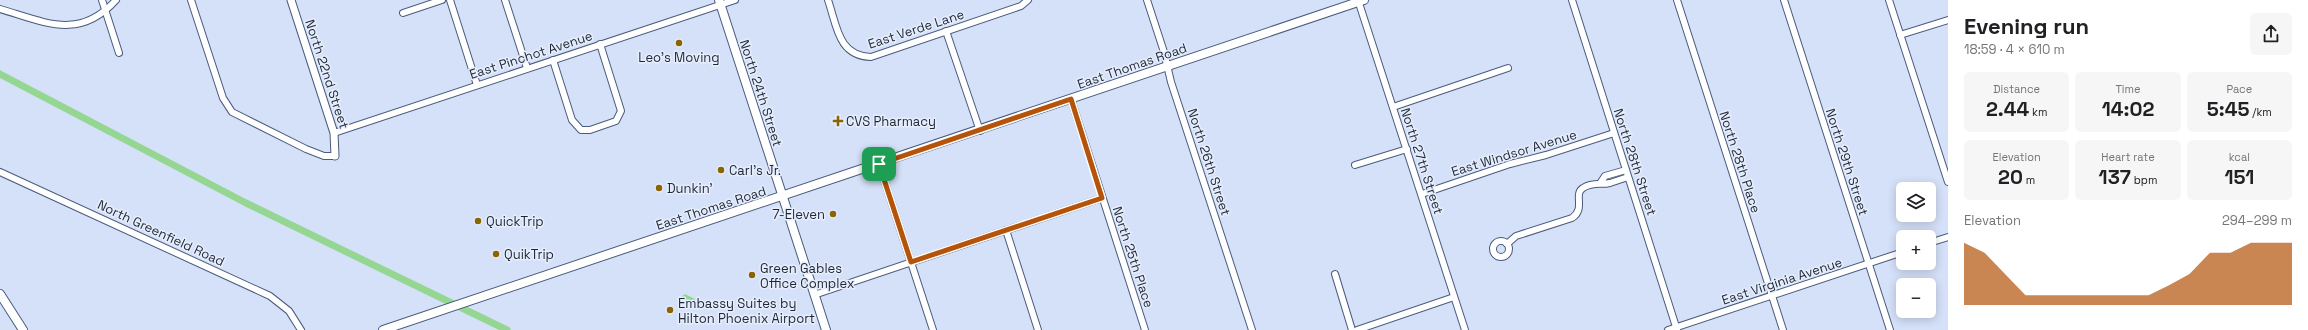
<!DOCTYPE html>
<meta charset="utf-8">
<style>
:root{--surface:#fff;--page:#f6f6f6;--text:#202124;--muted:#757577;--accent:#b45309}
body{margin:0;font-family:"Space Grotesk",sans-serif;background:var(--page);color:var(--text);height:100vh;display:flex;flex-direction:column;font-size:15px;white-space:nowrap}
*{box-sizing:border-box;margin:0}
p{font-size:13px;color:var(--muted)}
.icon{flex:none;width:22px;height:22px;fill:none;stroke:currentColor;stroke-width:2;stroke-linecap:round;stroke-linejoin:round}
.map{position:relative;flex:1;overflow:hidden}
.sheet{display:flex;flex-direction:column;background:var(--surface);width:360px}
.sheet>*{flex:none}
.fabs{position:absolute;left:1896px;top:182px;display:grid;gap:8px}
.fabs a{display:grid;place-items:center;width:40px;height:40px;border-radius:6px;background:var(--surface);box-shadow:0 2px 10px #0003;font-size:20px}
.pin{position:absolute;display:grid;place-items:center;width:34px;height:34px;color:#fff;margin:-17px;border-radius:8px;box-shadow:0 2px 6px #0006}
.round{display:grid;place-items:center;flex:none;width:42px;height:42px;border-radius:6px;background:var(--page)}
.overview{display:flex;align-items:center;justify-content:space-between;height:68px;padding:0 16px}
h1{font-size:22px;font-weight:700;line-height:30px}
.figures{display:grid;grid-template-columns:repeat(3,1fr);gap:6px;height:68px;padding:4px 16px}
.figures div{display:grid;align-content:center;border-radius:6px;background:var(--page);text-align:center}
.figures b{font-size:20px;font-weight:700}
.figures small{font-size:11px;font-weight:400}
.figures p{font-size:11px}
.chart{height:112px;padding:8px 16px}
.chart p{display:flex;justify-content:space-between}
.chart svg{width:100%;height:72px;margin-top:4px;fill:var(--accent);opacity:.7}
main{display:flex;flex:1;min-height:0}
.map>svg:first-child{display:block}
.water{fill:#95d792}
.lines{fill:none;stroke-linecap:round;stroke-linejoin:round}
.canal{stroke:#95d792;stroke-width:7}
.minor-casing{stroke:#4a5b7b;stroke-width:8}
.tertiary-casing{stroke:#4a5b7b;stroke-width:9}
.secondary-casing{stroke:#4a5b7b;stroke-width:10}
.minor{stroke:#fff;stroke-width:6}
.tertiary{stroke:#fff;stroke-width:7}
.secondary{stroke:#fff;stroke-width:8}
.route-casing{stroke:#fff;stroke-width:8}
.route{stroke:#b45309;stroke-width:5}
.poi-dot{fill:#896401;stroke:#e6eefe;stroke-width:1.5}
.labels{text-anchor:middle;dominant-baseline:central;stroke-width:3;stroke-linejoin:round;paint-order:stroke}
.street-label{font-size:13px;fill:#1f2634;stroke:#e6eefe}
.poi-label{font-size:13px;fill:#1f2634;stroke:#e6eefe;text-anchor:start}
</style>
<main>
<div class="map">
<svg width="1948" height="330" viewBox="0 0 1948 330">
<rect width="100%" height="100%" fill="#d5e1f9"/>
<polygon class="water" points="685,294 695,299 696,304 689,305 682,302 681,297"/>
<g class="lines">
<polyline class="canal" points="0,74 246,203 507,330"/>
<g class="minor-casing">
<g id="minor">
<polyline points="102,0 119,53"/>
<polyline points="191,0 223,98 232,112 306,149 324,156 335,156"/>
<polyline points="450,0 477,85"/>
<polyline points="505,0 527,68"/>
<path d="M828 0C837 26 838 56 871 57L1021 6 1028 0"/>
<polyline points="1147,0 1164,52 1171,82 1252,330"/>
<polyline points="1358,0 1465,330"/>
<polyline points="1572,0 1677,330"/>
<polyline points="1677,0 1783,330"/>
<polyline points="1784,0 1890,330"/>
<polyline points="1889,0 1948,182"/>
<path d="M0 9C45 22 79 41 116 0"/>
<polyline points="403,13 442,0"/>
<polyline points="946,31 980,131"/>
<polyline points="1900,35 1948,20"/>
<polyline points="553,60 572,120 581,130 590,130 616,121 621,111 600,44"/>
<polyline points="1071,99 1145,330"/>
<polyline points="1393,107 1508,68"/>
<polyline points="334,133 735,0"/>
<polyline points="879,164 933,330"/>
<polyline points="1355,165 1407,149"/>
<polyline points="0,172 270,296 289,311 301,330"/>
<polyline points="1601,182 1605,176 1626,170"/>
<polyline points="1422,194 1510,164 1546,155 1614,133"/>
<polyline points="1006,230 1038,330"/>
<circle cx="1501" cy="249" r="8"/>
<polyline points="1929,243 1948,237"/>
<path d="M1507 244 1516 236 1572 218C1586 209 1573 194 1583 188 1592 182 1602 185 1610 183 1616 181 1622 179 1628 177"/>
<polyline points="1335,274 1352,330"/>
<polyline points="814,295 1102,198"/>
<polyline points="1357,330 1454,297"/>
<polyline points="1668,330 1903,252"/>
</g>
</g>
<g class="tertiary-casing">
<polyline id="tertiary" points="291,0 334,133 335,156"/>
</g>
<g class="secondary-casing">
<g id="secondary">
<polyline points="719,0 826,330"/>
<polyline points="0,294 23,330"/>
<polyline points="383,330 1364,0"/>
</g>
</g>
<use href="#minor" class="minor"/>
<use href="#tertiary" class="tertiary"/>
<use href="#secondary" class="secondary"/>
</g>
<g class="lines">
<g class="route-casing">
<polygon id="route" points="1071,99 1102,198 911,262 879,164"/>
</g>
<use href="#route" class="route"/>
</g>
<g class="poi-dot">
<circle cx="679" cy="43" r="4"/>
<path d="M836 115h4v4h4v4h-4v4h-4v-4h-4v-4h4z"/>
<circle cx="721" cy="170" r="4"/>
<circle cx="659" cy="188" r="4"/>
<circle cx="833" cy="214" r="4"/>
<circle cx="478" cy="221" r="4"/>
<circle cx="496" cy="254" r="4"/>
<circle cx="752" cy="275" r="4"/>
<circle cx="670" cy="310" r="4"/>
</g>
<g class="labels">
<g class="street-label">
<text transform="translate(916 29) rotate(-18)">East Verde Lane</text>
<text transform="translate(531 55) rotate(-18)">East Pinchot Avenue</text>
<text transform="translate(1132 66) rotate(-19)">East Thomas Road</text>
<text transform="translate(327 74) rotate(72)">North 22nd Street</text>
<text transform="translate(761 93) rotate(72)">North 24th Street</text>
<text transform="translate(1514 153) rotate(-17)">East Windsor Avenue</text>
<text transform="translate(1422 161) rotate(72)">North 27th Street</text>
<text transform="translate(1209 162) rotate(72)">North 26th Street</text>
<text transform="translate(1635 162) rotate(72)">North 28th Street</text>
<text transform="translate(1740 162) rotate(72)">North 28th Place</text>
<text transform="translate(1847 162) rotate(72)">North 29th Street</text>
<text transform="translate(711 208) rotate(-18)">East Thomas Road</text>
<text transform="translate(161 233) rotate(25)">North Greenfield Road</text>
<text transform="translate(1133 257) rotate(72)">North 25th Place</text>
<text transform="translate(1782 281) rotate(-18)">East Virginia Avenue</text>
</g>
<g class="poi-label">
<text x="679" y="57" text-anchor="middle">Leo's Moving</text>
<text x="846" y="121">CVS Pharmacy</text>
<text x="729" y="170">Carl's Jr.</text>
<text x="667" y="188">Dunkin'</text>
<text x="825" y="214" text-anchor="end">7-Eleven</text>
<text x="486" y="221">QuickTrip</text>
<text x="504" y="254">QuikTrip</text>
<text x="760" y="268">Green Gables<tspan x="760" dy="15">Office Complex</tspan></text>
<text x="678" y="303">Embassy Suites by<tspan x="678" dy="15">Hilton Phoenix Airport</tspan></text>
</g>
</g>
</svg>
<div class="fabs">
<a><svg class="icon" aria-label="layers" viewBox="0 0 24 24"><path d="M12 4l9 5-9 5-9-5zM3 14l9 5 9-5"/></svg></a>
<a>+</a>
<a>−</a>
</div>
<div class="pin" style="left:879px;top:164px;background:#1e9e55"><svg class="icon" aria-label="arrive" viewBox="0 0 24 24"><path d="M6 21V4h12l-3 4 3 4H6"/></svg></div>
</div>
<section class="sheet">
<div class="overview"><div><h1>Evening run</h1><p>18:59 · 4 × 610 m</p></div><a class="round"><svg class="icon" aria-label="share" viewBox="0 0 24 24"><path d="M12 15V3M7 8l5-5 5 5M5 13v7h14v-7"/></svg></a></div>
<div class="figures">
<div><p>Distance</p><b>2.44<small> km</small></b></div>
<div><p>Time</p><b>14:02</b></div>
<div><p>Pace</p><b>5:45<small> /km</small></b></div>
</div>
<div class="figures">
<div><p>Elevation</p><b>20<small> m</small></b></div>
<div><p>Heart rate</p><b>137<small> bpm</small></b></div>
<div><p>kcal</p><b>151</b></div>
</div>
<div class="chart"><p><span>Elevation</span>294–299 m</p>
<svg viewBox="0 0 160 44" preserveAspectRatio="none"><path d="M0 44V6L10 12L20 25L30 38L40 38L50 38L60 38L70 38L80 38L90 38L100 32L110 25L120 12L130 12L140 6L150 6L160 6V44z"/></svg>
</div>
</section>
</main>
